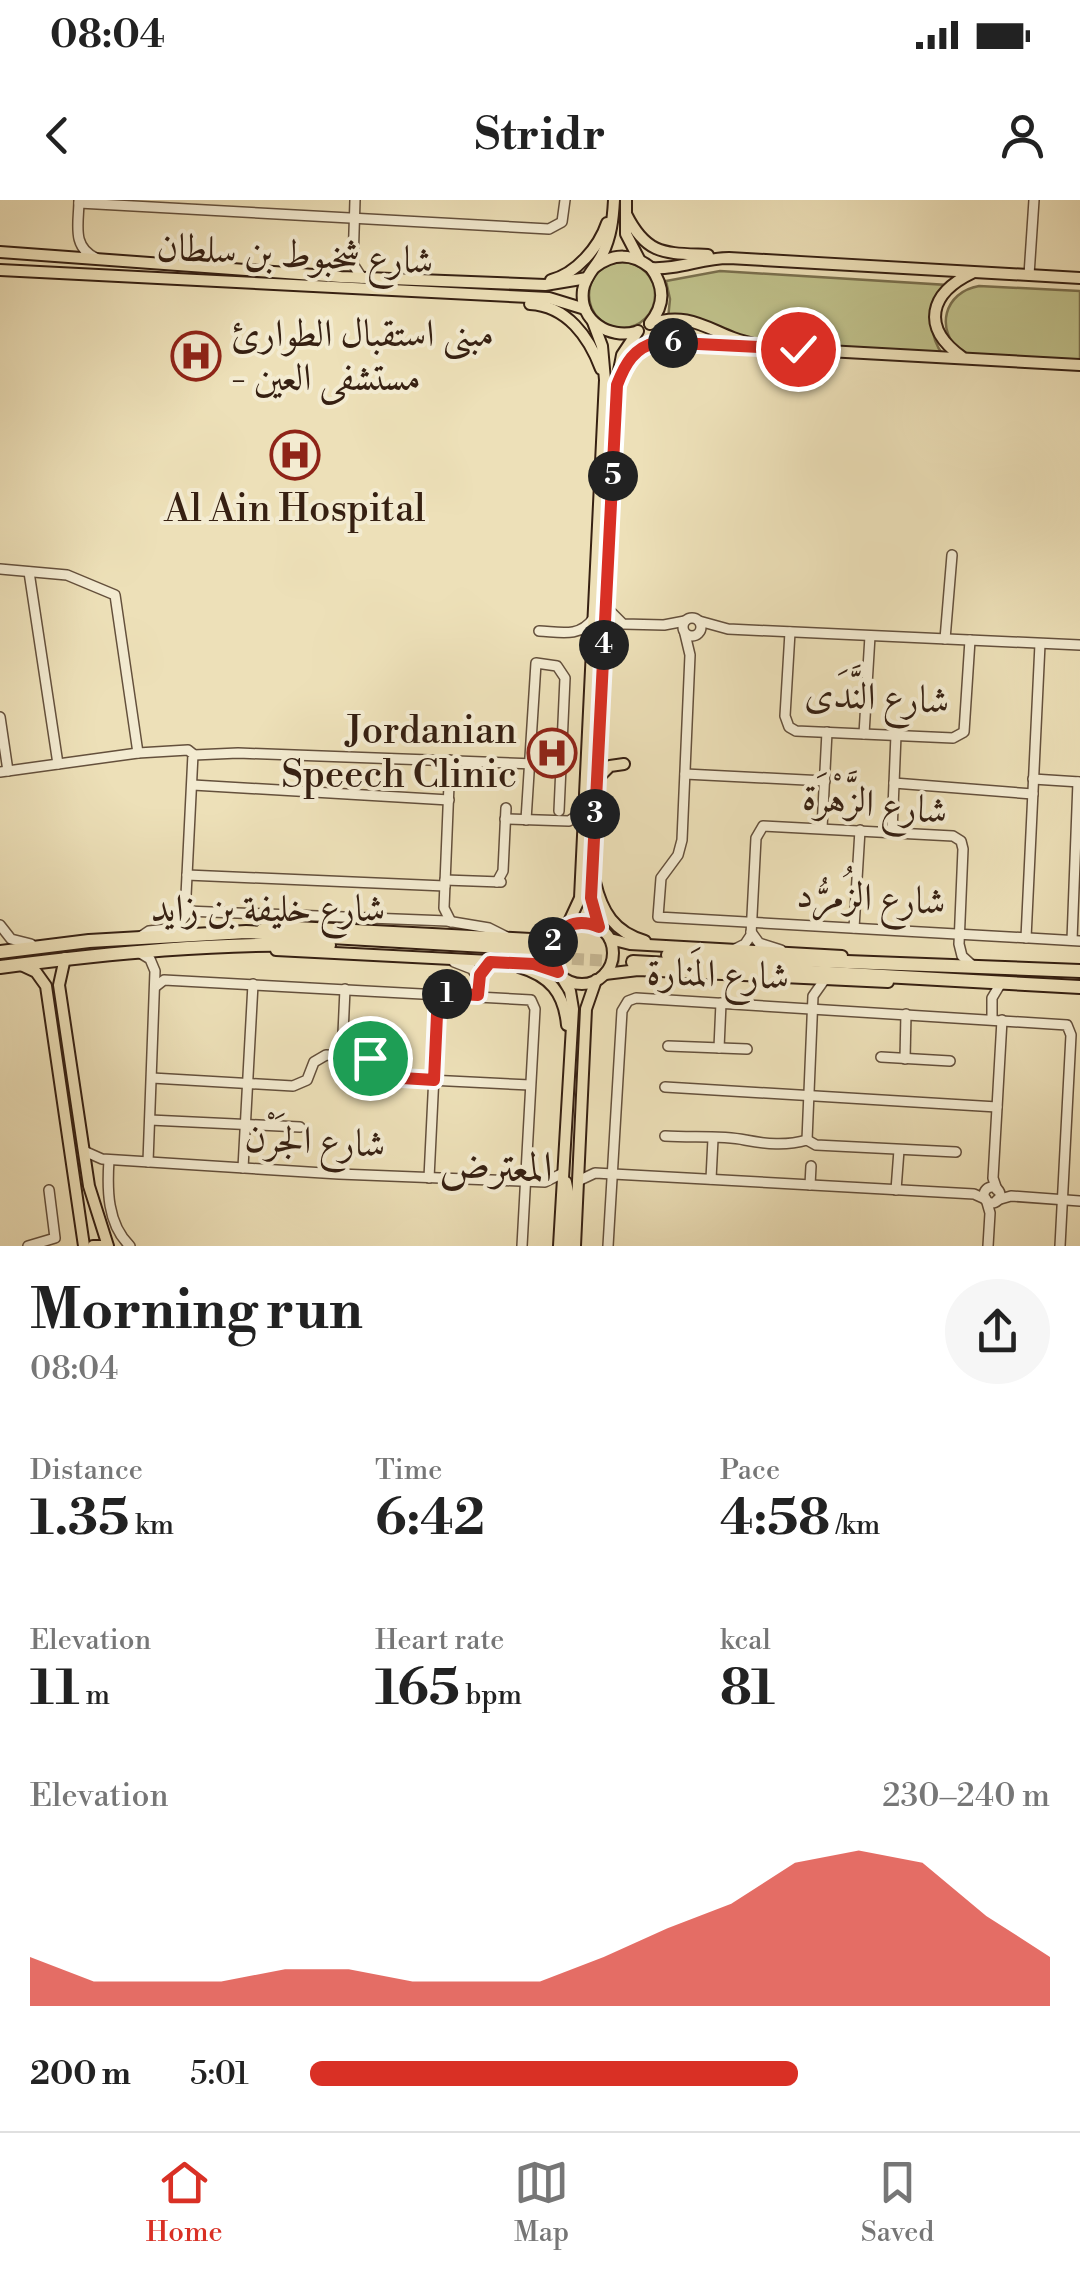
<!DOCTYPE html>
<meta charset="utf-8">
<style>
:root{--surface:#fff;--page:#f6f6f6;--text:#222;--muted:#767676;--line:#e0e0e0;--accent:#d93025}
body{margin:0;font-family:"Libre Bodoni",Amiri,serif;background:var(--page);color:var(--text);height:100vh;display:flex;flex-direction:column;font-size:38px;white-space:nowrap}
*{box-sizing:border-box;margin:0}
p{font-size:32px;color:var(--muted)}
.icon{flex:none;width:55px;height:55px;fill:none;stroke:currentColor;stroke-width:2;stroke-linecap:round;stroke-linejoin:round}
.map{position:relative;height:1046px;overflow:hidden}
.details{display:flex;flex-direction:column;background:var(--surface);flex:1}
.details>*{flex:none}
.pin{position:absolute;display:grid;place-items:center;width:85px;height:85px;color:#fff;margin:-42px;border:5px solid #fff;border-radius:50%;box-shadow:0 2px 10px #0007}
.km{position:absolute;width:50px;height:50px;margin:-25px;border-radius:50%;background:#222;color:#fff;font-size:28px;line-height:50px;text-align:center}
.round{display:grid;place-items:center;flex:none;width:105px;height:105px;border-radius:52px;background:var(--page)}
.overview{display:flex;align-items:center;justify-content:space-between;height:170px;padding:0 30px}
h1{font-size:55px;font-weight:700;line-height:75px}
.metrics{display:grid;grid-template-columns:repeat(3,1fr);gap:15px;height:170px;padding:10px 30px}
.metrics div{display:grid;align-content:center}
.metrics b{font-size:50px;font-weight:700}
.metrics small{font-size:28px;font-weight:400}
.metrics p{font-size:28px}
.chart{height:280px;padding:20px 30px}
.chart p{display:flex;justify-content:space-between}
.chart svg{width:100%;height:180px;margin-top:10px;fill:var(--accent);opacity:.7}
ul{padding:0 30px;list-style:none;font-size:32px}
li{display:grid;grid-template-columns:160px 120px 1fr;align-items:center;height:75px}
li i{height:25px;border-radius:12px;background:var(--accent)}
.status{display:flex;justify-content:space-between;align-items:center;height:70px;padding:0 50px;background:var(--surface);direction:ltr}
.status svg{height:28px;fill:currentColor}
header{display:flex;justify-content:space-between;align-items:center;height:130px;padding:0 30px;background:var(--surface);font-size:45px;font-weight:700}
.tab-bar{display:flex;justify-content:space-around;align-items:center;height:140px;border-top:2px solid var(--line);background:var(--surface);font-size:28px;color:var(--muted)}
.tab-bar a{display:grid;justify-items:center;gap:5px}
.tab-bar .on{color:var(--accent)}
.map>svg:first-child{display:block}
.green{fill:#bfc08a;stroke:#7a704e;stroke-width:2.5}
.lines{fill:none;stroke-linecap:round;stroke-linejoin:round}
.highway-tunnel{stroke:#c8ba97;stroke-width:12;stroke-dasharray:12 6;stroke-linecap:butt}
.minor-casing{stroke:#64503c;stroke-width:12}
.major-casing{stroke:#362012;stroke-width:14}
.highway-casing{stroke:#362012;stroke-width:16}
.minor{stroke:#f3ebd1;stroke-width:9}
.major{stroke:#ede0b8;stroke-width:10}
.highway{stroke:#ede0b8;stroke-width:12}
.route-casing{stroke:#fff;stroke-width:20}
.route{stroke:#d93025;stroke-width:12}
.labels{text-anchor:middle;dominant-baseline:central;stroke-width:8;stroke-linejoin:round;paint-order:stroke}
.street-label{font-size:38px;fill:#362012;stroke:#f3ebd1}
.poi-label{font-size:38px;fill:#362012;stroke:#f3ebd1;text-anchor:start}
.quarter-label{font-size:42px;fill:#362012;stroke:#f3ebd1}
</style>
<div class="status"><b>08:04</b><svg viewBox="0 0 49 12"><path d="M0 12V9h3v3zM5 12V6h3v6zM10 12V3h3v9zM15 12V0h3v12zM26 1h20v11H26zM47 4h2v5h-2z"/></svg></div>
<header><svg class="icon" aria-label="back" viewBox="0 0 24 24"><path d="M15 5l-7 7 7 7"/></svg>Stridr<svg class="icon" aria-label="person" viewBox="0 0 24 24"><circle cx="12" cy="8" r="4"/><path d="M4 21q1-7 8-7t8 7"/></svg></header>
<div class="map">
<svg width="1080" height="1046" viewBox="0 0 1080 1046">
<rect width="100%" height="100%" fill="#ede0b8"/>
<filter id="stains"><feTurbulence type="fractalNoise" baseFrequency=".002" numOctaves="4"/><feColorMatrix values="0 0 0 0 .2 0 0 0 0 .09 0 0 0 0 .02 0 0 0 .5 -.17"/></filter>
<radialGradient id="worn" r=".72"><stop offset=".6" stop-color="#630" stop-opacity="0"/><stop offset="1" stop-color="#630" stop-opacity=".3"/></radialGradient>
<g class="green">
<circle cx="622" cy="95" r="33"/>
<path d="M720 71 947 85C935 111 924 129 943 155L760 145 668 119 670 99 666 81Z"/>
<path d="M979 86 1080 91V165L962 153C934 130 944 92 979 86Z"/>
</g>
<g class="lines">
<polyline class="highway-tunnel" points="536,757 633,762"/>
<g class="minor-casing">
<g id="minor">
<path d="M79 0C79 23 71 47 96 58"/>
<polyline points="355,0 353,64 362,78"/>
<polyline points="79,3 549,29 562,22 565,0"/>
<polyline points="1029,75 1034,0"/>
<polyline points="0,369 67,375 115,395 138,553"/>
<polyline points="29,372 58,564"/>
<polyline points="606,407 623,424 664,425 685,421"/>
<circle cx="692" cy="427" r="9"/>
<polyline points="699,421 728,429 1080,445"/>
<path d="M539 431C560 432 579 438 593 419"/>
<polyline points="790,432 785,516 789,527 796,531 953,538 964,532 970,440"/>
<polyline points="685,434 690,455 682,640 678,655 661,678 658,717 1080,741"/>
<polyline points="945,439 952,355"/>
<polyline points="0,517 8,571"/>
<polyline points="864,534 870,436"/>
<polyline points="194,555 238,553 561,565"/>
<polyline points="450,560 444,708 451,722"/>
<polyline points="0,572 138,553 188,550 193,554 185,716 176,728 149,731 140,737"/>
<polyline points="685,574 825,581"/>
<polyline points="1033,579 1080,582"/>
<polyline points="894,583 1033,594"/>
<polyline points="193,585 449,600"/>
<polyline points="505,619 569,621 584,611"/>
<polyline points="526,620 536,463 557,466 565,478 559,611"/>
<polyline points="822,628 827,532"/>
<polyline points="892,632 896,535"/>
<polyline points="187,675 445,686"/>
<polyline points="445,680 501,682"/>
<polyline points="497,682 503,671 506,608"/>
<polyline points="186,711 447,721 489,728 507,737"/>
<polyline points="0,725 11,739 31,744"/>
<polyline points="854,728 860,630"/>
<polyline points="751,732 759,743 781,750"/>
<polyline points="1026,738 1040,444"/>
<polyline points="1072,740 1078,582"/>
<polyline points="735,749 745,744 751,735 756,638 763,626 953,636 961,641 963,649 959,744 962,756 973,766"/>
<polyline points="140,753 150,759 155,771 148,962"/>
<polyline points="454,762 472,769 479,779"/>
<polyline points="155,787 164,780 531,800 535,809 522,1046"/>
<polyline points="992,819 992,798 1001,783"/>
<polyline points="668,846 747,849"/>
<polyline points="719,848 721,803"/>
<polyline points="342,856 345,789"/>
<polyline points="881,857 950,861"/>
<polyline points="905,859 906,814"/>
<polyline points="152,878 293,886 307,880 314,862 326,855 370,858 381,874 389,878 530,885"/>
<polyline points="665,887 997,907"/>
<polyline points="150,920 300,927"/>
<path d="M665 936C691 938 720 935 745 940 766 944 786 946 807 940L816 945 956 952"/>
<polyline points="807,940 813,796 825,779"/>
<polyline points="84,951 102,959 339,974 545,982 563,973"/>
<path d="M109 960C107 989 107 1024 130 1046"/>
<polyline points="243,968 253,784"/>
<polyline points="429,978 438,793"/>
<polyline points="711,979 713,939"/>
<polyline points="578,981 595,973 974,994 985,999"/>
<polyline points="810,985 811,966"/>
<circle cx="992" cy="995" r="8"/>
<polyline points="896,990 899,950"/>
<polyline points="997,990 993,978 1002,820"/>
<polyline points="986,999 990,1013 988,1046"/>
<polyline points="997,1000 1011,996 1080,1001"/>
<polyline points="28,1046 55,1038 49,990"/>
<polyline points="608,1046 622,811 628,801 636,798 1067,825 1071,835 1060,1046"/>
</g>
</g>
<g class="major-casing">
<g id="major">
<path d="M614 0C613 19 611 37 602 55 596 67 585 76 583 90 579 121 609 139 636 132"/>
<polyline points="626,0 626,34 639,59"/>
<path d="M626 14C647 56 665 53 708 55"/>
<polyline points="0,52 341,77 545,85 587,78"/>
<path d="M595 67C613 53 633 53 651 68 665 87 665 105 650 123"/>
<path d="M651 68C678 70 702 58 729 58L1080 78"/>
<polyline points="0,70 549,98 585,109"/>
<path d="M551 80C576 74 599 47 607 23"/>
<path d="M530 104C567 106 589 137 601 169"/>
<path d="M650 124C684 112 703 126 733 138 746 143 760 145 773 148L1080 165"/>
<path d="M962 157C920 127 930 93 972 73"/>
<polyline points="621,175 635,153 653,143 748,148"/>
<polyline points="599,577 610,566 624,564"/>
<path d="M595 682C602 712 614 732 645 741"/>
<circle cx="582" cy="753" r="31"/>
<polyline points="567,726 580,698 605,180 602,146 593,122"/>
<polyline points="599,727 591,698 618,176 622,155 638,131"/>
<polyline points="262,729 296,727 531,739 557,734"/>
<polyline points="610,739 630,744 842,756"/>
<polyline points="276,750 528,763 557,772"/>
<polyline points="65,758 59,785 89,986 108,1046"/>
<polyline points="21,765 36,772 46,786 84,1046"/>
<path d="M519 767C550 776 564 793 567 825"/>
<polyline points="605,774 638,770 888,782"/>
<polyline points="566,982 569,997 567,1046"/>
<polyline points="93,1046 104,1046"/>
<polyline points="559,1046 573,809 570,791 561,776"/>
<polyline points="575,1046 586,809 596,780"/>
</g>
</g>
<g class="highway-casing">
<g id="highway">
<polyline points="0,752 89,741 246,732 537,749"/>
<polyline points="668,755 1080,771"/>
<polyline points="633,762 1080,787"/>
<path d="M0 767C110 753 218 742 329 745"/>
</g>
</g>
<use href="#minor" class="minor"/>
<use href="#major" class="major"/>
<use href="#highway" class="highway"/>
</g>
<g class="lines">
<g class="route-casing">
<path id="route" d="M370 858 386 877 434 880 438 793 478 795 480 775 490 762 534 764 558 772 551 753C555 727 575 717 599 727L591 698 617 185C625 164 634 147 658 142L798 149"/>
</g>
<use href="#route" class="route"/>
</g>
<defs>
<g id="hospital-ring" transform="scale(2.5)"><circle r="9.5" fill="#f3ebd1" stroke="#8f2418" stroke-width="1.5"/><path d="M-5-5h3v3.5h4V-5h3V5h-3V1.5h-4V5h-3Z" fill="#8f2418"/></g>
</defs>
<g fill-rule="evenodd">
<use href="#hospital-ring" x="196" y="156"/>
<use href="#hospital-ring" x="295" y="255"/>
<use href="#hospital-ring" x="552" y="553"/>
</g>
<g class="labels">
<g class="street-label">
<text transform="translate(295 55) rotate(3)">شارع شخبوط بن سلطان</text>
<text transform="translate(877 498) rotate(3)">شارع النَّدَى</text>
<text transform="translate(875 605) rotate(6)">شارع الزَّهْرَة</text>
<text transform="translate(871 699) rotate(3)">شارع الزُمرُّد</text>
<text x="268" y="709">شارع خليفة بن زايد</text>
<text transform="translate(718 775) rotate(2)">شارع المَنارة</text>
<text transform="translate(315 942) rotate(3)">شارع الجَرْن</text>
</g>
<g class="poi-label">
<text x="231" y="134">مبنى استقبال الطوارئ<tspan x="231" dy="44">- مستشفى العين</tspan></text>
<text x="295" y="309" text-anchor="middle">Al Ain Hospital</text>
<text x="517" y="531" text-anchor="end">Jordanian<tspan x="517" dy="44">Speech Clinic</tspan></text>
</g>
<g class="quarter-label">
<text x="496" y="968">المعترض</text>
</g>
</g>
<rect width="100%" height="100%" filter="url(#stains)"/>
<rect width="100%" height="100%" fill="url(#worn)"/>
</svg>
<div class="pin" style="left:370px;top:858px;background:#1e9e55"><svg class="icon" aria-label="arrive" viewBox="0 0 24 24"><path d="M6 21V4h12l-3 4 3 4H6"/></svg></div>
<div class="pin" style="left:798px;top:149px;background:#d93025"><svg class="icon" aria-label="check" viewBox="0 0 24 24"><path d="M5 12l5 5 9-10"/></svg></div>
<b class="km" style="left:447px;top:794px">1</b>
<b class="km" style="left:553px;top:742px">2</b>
<b class="km" style="left:595px;top:614px">3</b>
<b class="km" style="left:604px;top:445px">4</b>
<b class="km" style="left:613px;top:276px">5</b>
<b class="km" style="left:673px;top:143px">6</b>
</div>
<section class="details">
<div class="overview"><div><h1>Morning run</h1><p>08:04</p></div><a class="round"><svg class="icon" aria-label="share" viewBox="0 0 24 24"><path d="M12 15V3M7 8l5-5 5 5M5 13v7h14v-7"/></svg></a></div>
<div class="metrics">
<div><p>Distance</p><b>1.35<small> km</small></b></div>
<div><p>Time</p><b>6:42</b></div>
<div><p>Pace</p><b>4:58<small> /km</small></b></div>
</div>
<div class="metrics">
<div><p>Elevation</p><b>11<small> m</small></b></div>
<div><p>Heart rate</p><b>165<small> bpm</small></b></div>
<div><p>kcal</p><b>81</b></div>
</div>
<div class="chart"><p><span>Elevation</span>230–240 m</p>
<svg viewBox="0 0 160 44" preserveAspectRatio="none"><path d="M0 44V32L10 38L20 38L30 38L40 35L50 35L60 38L70 38L80 38L90 32L100 25L110 19L120 9L130 6L140 9L150 22L160 32V44z"/></svg>
</div>
<ul>
<li><b>200 m</b>5:01<i style="width:66%"></i></li>
</ul>
</section>
<nav class="tab-bar">
<a class="on"><svg class="icon" aria-label="home" viewBox="0 0 24 24"><path d="M3 11l9-7 9 7M6 9v11h12V9"/></svg>Home</a>
<a><svg class="icon" aria-label="map" viewBox="0 0 24 24"><path d="M3 6l6-2 6 2 6-2v14l-6 2-6-2-6 2zM9 4v14M15 6v14"/></svg>Map</a>
<a><svg class="icon" aria-label="saved" viewBox="0 0 24 24"><path d="M7 4h10v16l-5-4-5 4z"/></svg>Saved</a>
</nav>
